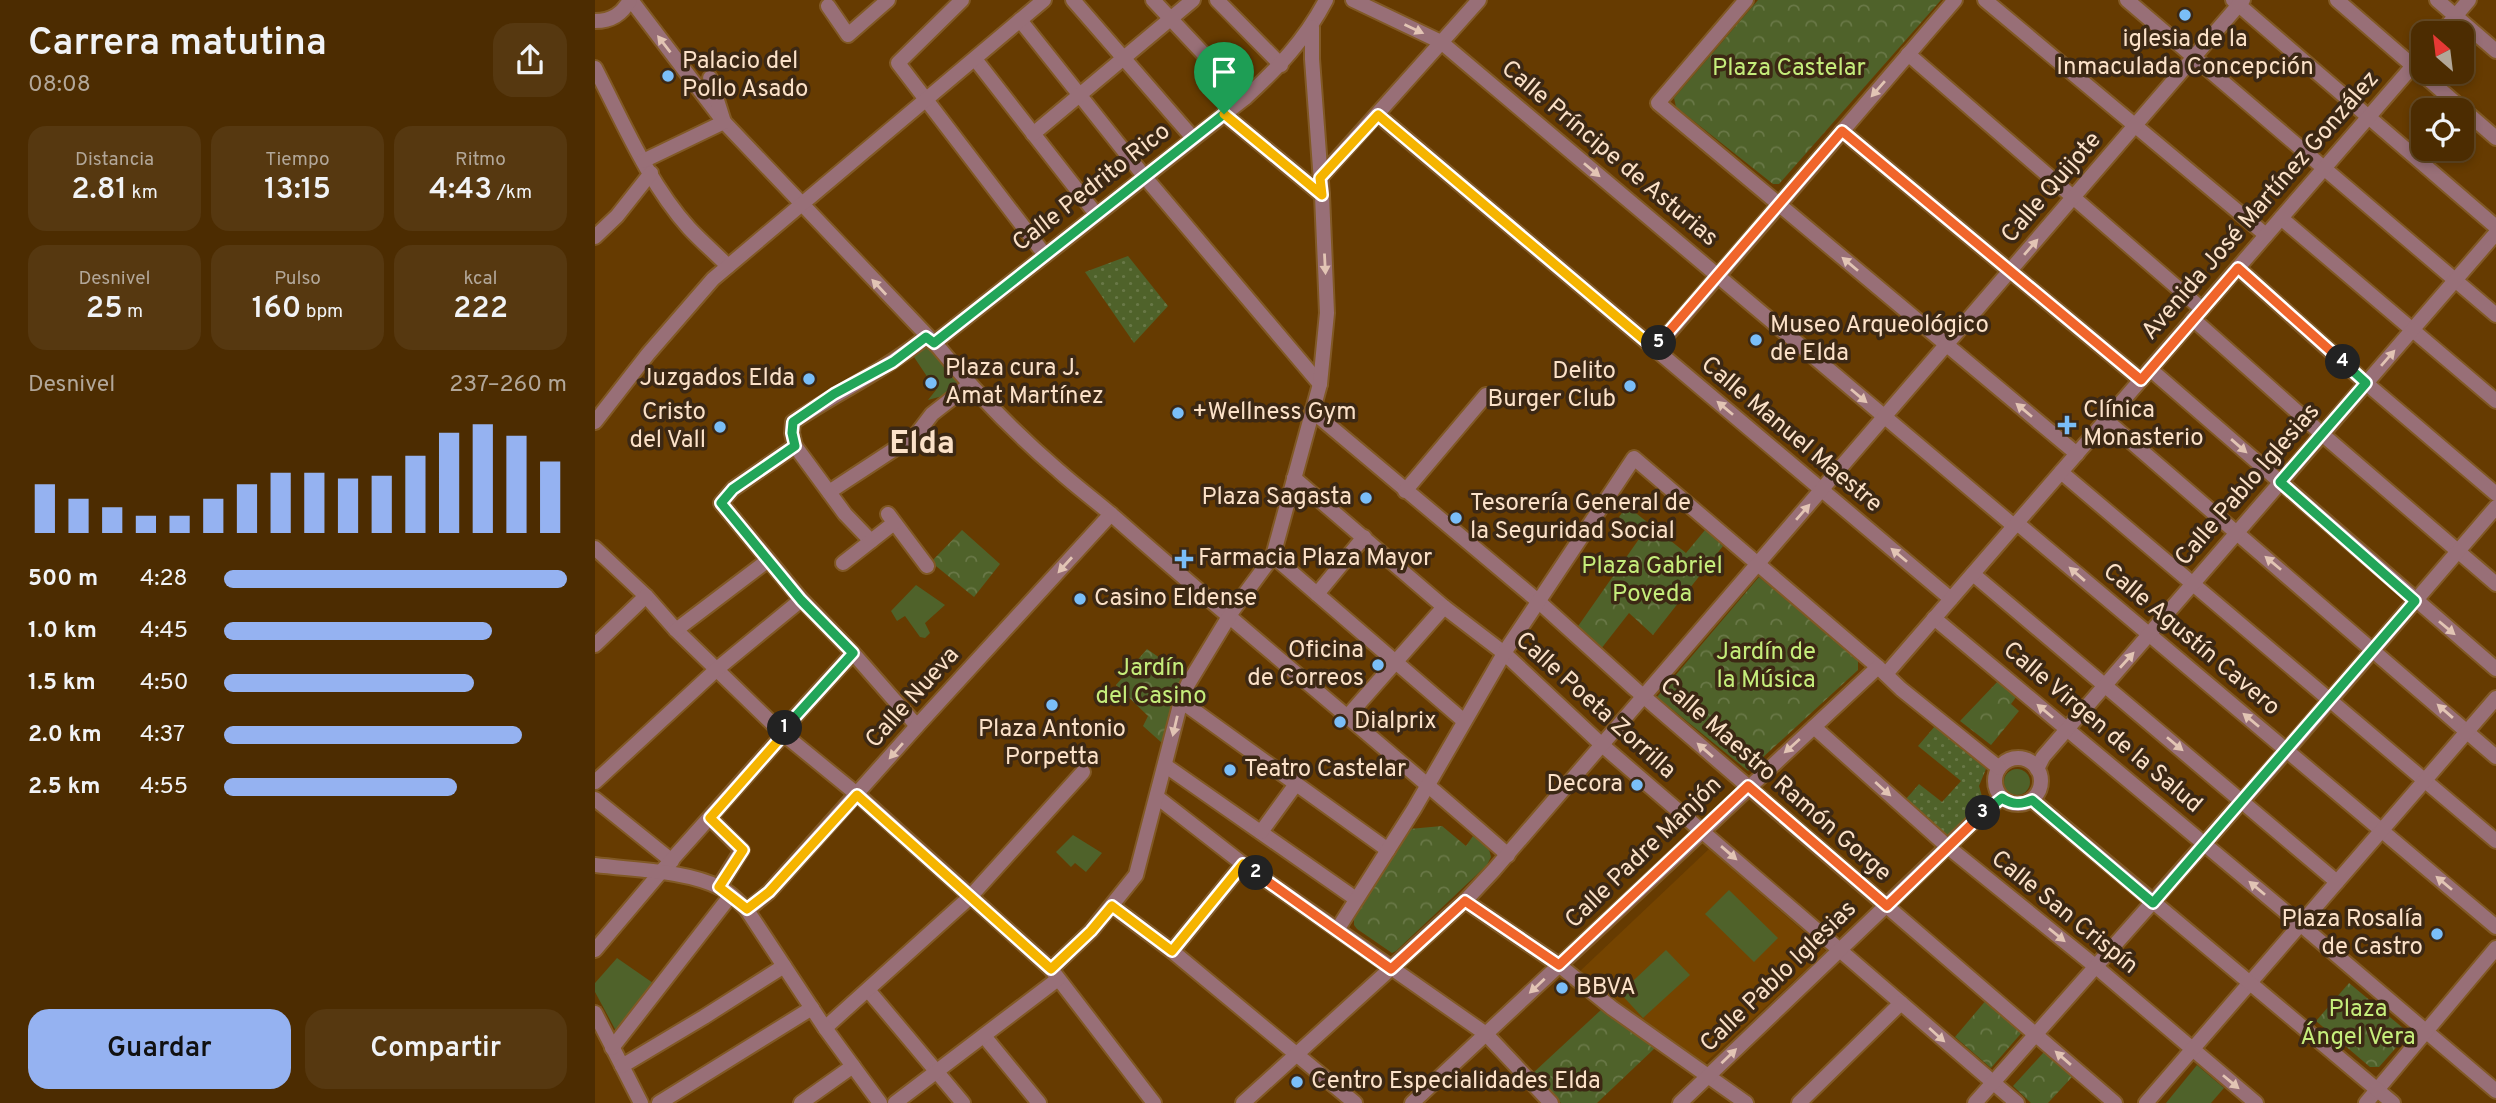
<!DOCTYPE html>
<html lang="es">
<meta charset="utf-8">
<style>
:root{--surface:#4c2c01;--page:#563810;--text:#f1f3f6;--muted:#b2a799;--line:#634823;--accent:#95b2f1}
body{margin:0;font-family:Overpass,sans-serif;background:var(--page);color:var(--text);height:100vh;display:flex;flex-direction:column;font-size:26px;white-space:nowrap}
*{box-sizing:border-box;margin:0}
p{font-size:23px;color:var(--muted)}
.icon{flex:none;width:38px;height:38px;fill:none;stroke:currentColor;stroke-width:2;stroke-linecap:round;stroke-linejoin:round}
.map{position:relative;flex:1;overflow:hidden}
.panel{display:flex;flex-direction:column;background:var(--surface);width:595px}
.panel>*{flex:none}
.needle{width:46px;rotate:332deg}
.controls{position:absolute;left:1816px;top:21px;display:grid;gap:14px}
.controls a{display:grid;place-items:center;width:63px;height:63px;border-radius:14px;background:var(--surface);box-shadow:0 4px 10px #0003,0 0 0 2px var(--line);font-size:35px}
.pin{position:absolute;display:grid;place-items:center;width:60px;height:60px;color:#fff;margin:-72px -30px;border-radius:50% 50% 50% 0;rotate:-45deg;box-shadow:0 0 7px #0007}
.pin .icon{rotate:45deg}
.km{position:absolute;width:35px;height:35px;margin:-18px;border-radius:50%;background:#222;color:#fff;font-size:19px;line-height:35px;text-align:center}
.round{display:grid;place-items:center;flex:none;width:74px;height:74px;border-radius:21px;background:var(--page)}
.summary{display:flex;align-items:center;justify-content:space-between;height:119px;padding:0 28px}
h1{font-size:38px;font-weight:600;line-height:52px}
.stats{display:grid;grid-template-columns:repeat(3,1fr);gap:10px;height:119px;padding:7px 28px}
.stats div{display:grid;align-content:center;border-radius:18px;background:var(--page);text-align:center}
.stats b{font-size:30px;font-weight:600}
.stats small{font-size:19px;font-weight:400}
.stats p{font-size:19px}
.chart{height:196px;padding:14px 28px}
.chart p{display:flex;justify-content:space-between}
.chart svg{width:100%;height:126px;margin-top:7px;stroke:var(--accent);stroke-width:6}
.cta{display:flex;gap:14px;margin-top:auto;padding:14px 28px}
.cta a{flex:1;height:80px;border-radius:21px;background:var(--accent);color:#111;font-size:28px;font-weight:600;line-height:80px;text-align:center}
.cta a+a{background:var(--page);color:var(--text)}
ul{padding:0 28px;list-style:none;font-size:23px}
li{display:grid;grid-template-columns:112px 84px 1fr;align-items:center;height:52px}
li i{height:18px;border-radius:9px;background:var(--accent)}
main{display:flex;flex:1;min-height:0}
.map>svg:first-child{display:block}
.built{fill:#754400}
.grass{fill:#4f622a}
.park{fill:url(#park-crowns)}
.garden{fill:url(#garden-dots)}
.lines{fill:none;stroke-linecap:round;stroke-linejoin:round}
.minor-casing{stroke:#815925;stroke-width:18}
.tertiary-casing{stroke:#815925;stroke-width:18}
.minor{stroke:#986f77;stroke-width:14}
.tertiary{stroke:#986f77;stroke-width:14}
.oneway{fill:#e2c4b4}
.split-1-casing{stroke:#fff;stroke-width:14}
.split-2-casing{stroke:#fff;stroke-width:14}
.split-3-casing{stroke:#fff;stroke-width:14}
.split-4-casing{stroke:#fff;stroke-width:14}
.split-5-casing{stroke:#fff;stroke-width:14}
.split-6-casing{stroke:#fff;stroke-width:14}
.split-1{stroke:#22a559;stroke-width:9}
.split-2{stroke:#f5b400;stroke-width:9}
.split-3{stroke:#f0652b;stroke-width:9}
.split-4{stroke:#22a559;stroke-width:9}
.split-5{stroke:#f0652b;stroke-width:9}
.split-6{stroke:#f5b400;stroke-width:9}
.poi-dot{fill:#7abef8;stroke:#3c2814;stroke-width:2.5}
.labels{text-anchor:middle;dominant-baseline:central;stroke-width:7;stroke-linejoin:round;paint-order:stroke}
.poi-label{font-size:24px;fill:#fbe1c8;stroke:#3c2814;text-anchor:start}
.park-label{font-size:24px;fill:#c5ed7b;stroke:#3c2814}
.street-label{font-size:24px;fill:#fbe1c8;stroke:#3c2814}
.district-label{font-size:32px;font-weight:bold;fill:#fbe1c8;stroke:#3c2814}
</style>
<main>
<section class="panel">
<div class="summary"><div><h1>Carrera matutina</h1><p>08:08</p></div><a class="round"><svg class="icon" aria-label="share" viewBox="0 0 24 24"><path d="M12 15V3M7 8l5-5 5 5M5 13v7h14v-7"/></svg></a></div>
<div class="stats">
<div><p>Distancia</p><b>2.81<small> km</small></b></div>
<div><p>Tiempo</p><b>13:15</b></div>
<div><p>Ritmo</p><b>4:43<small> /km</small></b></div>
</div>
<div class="stats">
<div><p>Desnivel</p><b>25<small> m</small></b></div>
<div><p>Pulso</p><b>160<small> bpm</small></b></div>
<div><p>kcal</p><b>222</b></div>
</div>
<div class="chart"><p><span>Desnivel</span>237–260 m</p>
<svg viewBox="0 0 160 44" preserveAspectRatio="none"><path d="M5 44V27M15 44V32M25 44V35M35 44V38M45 44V38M55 44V32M65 44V27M75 44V23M85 44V23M95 44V25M105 44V24M115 44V17M125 44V9M135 44V6M145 44V10M155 44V19"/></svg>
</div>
<ul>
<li><b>500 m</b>4:28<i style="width:100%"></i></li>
<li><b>1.0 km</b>4:45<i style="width:78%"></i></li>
<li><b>1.5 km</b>4:50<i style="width:73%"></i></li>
<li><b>2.0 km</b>4:37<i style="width:87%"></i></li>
<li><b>2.5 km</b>4:55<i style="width:68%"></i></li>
</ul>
<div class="cta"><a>Guardar</a><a>Compartir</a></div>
</section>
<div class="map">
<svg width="1901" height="1103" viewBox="0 0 1901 1103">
<defs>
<pattern id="park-crowns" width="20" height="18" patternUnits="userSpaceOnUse" patternTransform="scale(1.75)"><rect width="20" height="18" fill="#4f622a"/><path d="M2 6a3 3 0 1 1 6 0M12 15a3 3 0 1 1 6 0" fill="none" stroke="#697847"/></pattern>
<pattern id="garden-dots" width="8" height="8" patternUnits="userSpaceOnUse" patternTransform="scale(1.75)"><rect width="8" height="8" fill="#4f622a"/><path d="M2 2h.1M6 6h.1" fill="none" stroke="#697847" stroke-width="1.8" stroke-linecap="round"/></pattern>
</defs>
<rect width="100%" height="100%" fill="#663b01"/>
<polygon class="built" points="1114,849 1231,951 1109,1064 982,974"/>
<g class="grass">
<polygon points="335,343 364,384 355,394 333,400 341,390 319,357"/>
<polygon points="321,585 350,605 330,623 335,633 330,638 325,637 310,616 302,621 296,611"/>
<circle cx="1422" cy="782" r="13"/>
<polygon points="478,835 507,853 491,872 480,863 476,867 461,852"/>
<polygon points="1134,890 1183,938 1159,962 1110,914"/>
<polygon points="1071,950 1095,975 1048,1018 1025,993"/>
<polygon points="22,958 58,983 21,1031 0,992 0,983"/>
<polygon points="1602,1065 1629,1088 1616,1103 1571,1103"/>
</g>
<g class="park">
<polygon points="1163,0 1346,0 1184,184 1178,184 1081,107 1079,98"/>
<polygon points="1032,506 1091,553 1110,530 1128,546 1058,635 1034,613 1002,654 979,632 1044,539 1024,517"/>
<polygon points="367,530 405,564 379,597 336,562"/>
<polygon points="1164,577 1263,660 1263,670 1153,771 1062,697"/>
<polygon points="552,649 588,674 580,691 567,743 548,726 553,716 521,685"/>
<polygon points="1404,680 1422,696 1416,704 1424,711 1396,745 1365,721"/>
<polygon points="847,826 871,846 878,836 894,849 896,857 892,865 801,951 797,953 762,929 759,925 759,918 814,829"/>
<polygon points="1754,983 1814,1033 1784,1067 1775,1067 1721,1021"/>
<polygon points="1392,999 1429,1030 1396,1068 1360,1037"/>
<polygon points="1007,1009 1060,1048 1002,1103 966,1103 938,1073"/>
<polygon points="1449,1052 1477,1077 1453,1103 1436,1103 1418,1086"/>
</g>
<g class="garden">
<polygon points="533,256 573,306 539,343 490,272"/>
<polygon points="1340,726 1391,769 1384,786 1388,800 1355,834 1351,834 1311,799 1324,784 1347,802 1366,781 1323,746"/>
</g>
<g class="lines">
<g class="minor-casing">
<g id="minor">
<path d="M36 0 129 122 345 349C381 393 421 434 464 471 484 489 505 504 525 522 653 635 785 742 913 855"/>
<polyline points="367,0 303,63 450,255"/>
<polyline points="478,0 598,138"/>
<polyline points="558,0 650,98"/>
<polyline points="622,0 686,65"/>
<polyline points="758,0 846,42 1419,526"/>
<polyline points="1151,0 1063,103 1482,454"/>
<polyline points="1390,0 1671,235"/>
<polyline points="1532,0 1901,315"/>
<polyline points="1638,0 1901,227"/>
<polyline points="1742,0 1901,138"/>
<polyline points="1842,0 1901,51"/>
<polyline points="233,6 253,35 293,0"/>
<polyline points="425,20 549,176 725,384"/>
<polyline points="1313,54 1607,309"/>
<polyline points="380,59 501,214"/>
<path d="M0 68C28 122 53 182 94 228 106 241 120 253 133 266"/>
<polyline points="629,114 727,195"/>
<polyline points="783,115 1356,599"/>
<polyline points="1247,131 1546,380"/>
<polyline points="438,134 598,0"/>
<polyline points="48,161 129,122 115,78"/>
<polyline points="725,178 884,0"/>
<polyline points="1686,218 1901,401"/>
<polyline points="0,237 22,216 56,173"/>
<polyline points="1643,268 1771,383 1901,494"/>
<polyline points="1598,319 1727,434 1901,584"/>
<path d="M339 343 650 98C683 68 710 40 731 0"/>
<polyline points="1060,349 1360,0"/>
<polyline points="1555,369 1901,669"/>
<polyline points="717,411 943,601 1040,689 1520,1103"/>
<polyline points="1511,420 1901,757"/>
<polyline points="0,422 53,354 118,279 449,0"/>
<polyline points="200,446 138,489 126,503 205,598 258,653 322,726"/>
<polyline points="1466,472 1901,841"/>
<polyline points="699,478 849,607 909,653 1007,745 1422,1103"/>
<polyline points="810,491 891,395"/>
<polyline points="234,492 321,435 337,414 374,385"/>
<polyline points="293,514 332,566"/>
<polyline points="1422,523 1901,927"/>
<path d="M276 541 250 514 200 446 197 433 198 422C242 393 290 370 331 337"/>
<polyline points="0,548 51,596 81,630 186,732 263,795 456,969 559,1103"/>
<polyline points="678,556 869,721"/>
<polyline points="248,563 299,523"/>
<polyline points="1378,574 1742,882"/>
<polyline points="722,594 769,537"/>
<polyline points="1339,618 1705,924 1901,1091"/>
<polyline points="81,630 172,561"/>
<polyline points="0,645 51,596"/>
<polyline points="586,701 793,850"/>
<polyline points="752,717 849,607"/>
<polyline points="1219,727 1353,847 1500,966 1661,1103"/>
<polyline points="186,732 258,653"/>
<polyline points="571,766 761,899"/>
<polyline points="1442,769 1448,757 1901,233"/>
<polyline points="0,782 122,669 206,600"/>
<polyline points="562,797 648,864 891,1034 956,1103"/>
<polyline points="0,799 77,861"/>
<polyline points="115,818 147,850 124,887"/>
<polyline points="666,832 701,784"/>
<polyline points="870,901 964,965 1017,1008 1151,1103"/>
<polyline points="517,906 577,951 760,1103"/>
<polyline points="152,910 174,892 322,726 516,514"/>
<polyline points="742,930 819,809 911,650 1039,458 1283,667"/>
<polyline points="0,950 65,873 189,734"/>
<polyline points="577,951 648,864"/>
<polyline points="456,969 496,931 541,875 586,701 593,684 638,610 678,556 725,384 732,313 727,195 717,59 717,27"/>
<polyline points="273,990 368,1103"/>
<polyline points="0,1013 46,1103"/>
<polyline points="230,1028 375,897 488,772"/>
<polyline points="389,1036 444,1103"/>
<polyline points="17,1048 136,895"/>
<polyline points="27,1066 109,1017 189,966"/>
<polyline points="64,1103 217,1008"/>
<polyline points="206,1103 258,1066"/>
<polyline points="300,1103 463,979"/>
<polyline points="648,1103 870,901 899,870 1648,0"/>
<polyline points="1204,1103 1306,1003"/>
<polyline points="1380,1103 1692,750 1901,507"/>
<polyline points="1551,1103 1901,698"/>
<polyline points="1771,1103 1901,948"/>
</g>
</g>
<g class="tertiary-casing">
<g id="tertiary">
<path d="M0 21C17 21 27 14 35 0"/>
<polyline points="1846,33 1874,0"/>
<polyline points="1291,674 1829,53"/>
<circle cx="1423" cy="781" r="23"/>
<polyline points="1437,800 1798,1103"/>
<path d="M0 865C38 870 91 870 126 888 136 893 144 902 152 910L230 1028 285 1103"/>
<polyline points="817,1103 1283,667 1306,689 1404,768"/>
<polyline points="1085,1103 1393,808 1407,798"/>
</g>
</g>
<use href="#minor" class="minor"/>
<use href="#tertiary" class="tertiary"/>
</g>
<defs><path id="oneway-solid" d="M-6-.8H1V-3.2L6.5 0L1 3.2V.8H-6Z" transform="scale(1.75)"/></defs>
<g class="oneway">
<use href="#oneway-solid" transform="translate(819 29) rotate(25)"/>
<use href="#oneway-solid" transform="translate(69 44) rotate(-128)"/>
<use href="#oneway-solid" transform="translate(1283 89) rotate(131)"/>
<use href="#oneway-solid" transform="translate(997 170) rotate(40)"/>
<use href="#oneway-solid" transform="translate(1436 247) rotate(-49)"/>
<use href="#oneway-solid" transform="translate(730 264) rotate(87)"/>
<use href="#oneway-solid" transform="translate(1255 264) rotate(-140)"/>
<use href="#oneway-solid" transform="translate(284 287) rotate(-133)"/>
<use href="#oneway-solid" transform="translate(1793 358) rotate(-49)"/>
<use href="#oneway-solid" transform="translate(1264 396) rotate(40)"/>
<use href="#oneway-solid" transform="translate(1130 408) rotate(-140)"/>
<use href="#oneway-solid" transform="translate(1429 410) rotate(-140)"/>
<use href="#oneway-solid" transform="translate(1644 446) rotate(41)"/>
<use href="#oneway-solid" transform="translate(1208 512) rotate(-49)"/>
<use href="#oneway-solid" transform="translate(1304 555) rotate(-140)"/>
<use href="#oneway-solid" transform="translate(1678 563) rotate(-140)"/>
<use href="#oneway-solid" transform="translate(470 565) rotate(132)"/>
<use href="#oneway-solid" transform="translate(1482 574) rotate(-139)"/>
<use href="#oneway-solid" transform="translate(1852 628) rotate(40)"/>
<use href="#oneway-solid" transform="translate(1532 660) rotate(-48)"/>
<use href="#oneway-solid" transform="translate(1450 711) rotate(-140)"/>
<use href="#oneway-solid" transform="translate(1850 711) rotate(-139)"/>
<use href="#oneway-solid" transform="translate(1656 720) rotate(-140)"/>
<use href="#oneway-solid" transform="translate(580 726) rotate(103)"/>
<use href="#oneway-solid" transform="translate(1580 744) rotate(40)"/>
<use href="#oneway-solid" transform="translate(1197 746) rotate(138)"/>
<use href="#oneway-solid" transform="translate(1110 750) rotate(-139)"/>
<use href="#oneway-solid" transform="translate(301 751) rotate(131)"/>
<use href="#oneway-solid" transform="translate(1288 789) rotate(42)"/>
<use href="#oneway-solid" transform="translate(1134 853) rotate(41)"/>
<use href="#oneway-solid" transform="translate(1849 883) rotate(-140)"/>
<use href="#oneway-solid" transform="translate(1662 888) rotate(-140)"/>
<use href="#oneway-solid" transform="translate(1462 935) rotate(39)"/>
<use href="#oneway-solid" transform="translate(942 986) rotate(137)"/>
<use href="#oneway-solid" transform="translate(1342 1035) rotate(42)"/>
<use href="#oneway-solid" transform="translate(1134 1056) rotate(-44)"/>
<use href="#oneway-solid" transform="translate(1468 1058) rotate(-139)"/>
<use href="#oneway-solid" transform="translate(1636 1082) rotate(40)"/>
</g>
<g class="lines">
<g class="split-1-casing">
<polyline id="split-1" points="190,728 258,653 206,600 126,503 138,489 200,446 197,433 198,422 239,394 298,362 331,337 339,343 629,114"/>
</g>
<g class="split-2-casing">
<polyline id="split-2" points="190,728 186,732 189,734 115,818 148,850 124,887 152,909 174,892 262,795 456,969 496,931 517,906 577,951 648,864 661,873"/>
</g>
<g class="split-3-casing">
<polyline id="split-3" points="661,873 796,969 870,901 964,965 1153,786 1292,906 1388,813"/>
</g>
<g class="split-4-casing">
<path id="split-4" d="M1388 813 1407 798C1417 805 1426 805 1437 800L1558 903 1820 601 1685 482 1771 383 1748 362"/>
</g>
<g class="split-5-casing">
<polyline id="split-5" points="1064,343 1247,131 1546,380 1643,268 1748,362"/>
</g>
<g class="split-6-casing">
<polyline id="split-6" points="629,114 727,195 725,178 783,115 1060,349 1064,343"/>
</g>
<use href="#split-1" class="split-1"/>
<use href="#split-2" class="split-2"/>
<use href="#split-3" class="split-3"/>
<use href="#split-4" class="split-4"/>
<use href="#split-5" class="split-5"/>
<use href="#split-6" class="split-6"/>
</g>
<g class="poi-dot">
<circle cx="1590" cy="15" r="7"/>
<circle cx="73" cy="76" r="7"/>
<circle cx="1161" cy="340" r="7"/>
<circle cx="214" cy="379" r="7"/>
<circle cx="336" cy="383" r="7"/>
<circle cx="1035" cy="386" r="7"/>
<circle cx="583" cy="413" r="7"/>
<path d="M1468.5 414.5h7v7h7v7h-7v7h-7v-7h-7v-7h7z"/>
<circle cx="125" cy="427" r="7"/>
<circle cx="771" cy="498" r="7"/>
<circle cx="861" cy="518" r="7"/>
<path d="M585.5 548.5h7v7h7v7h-7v7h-7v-7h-7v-7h7z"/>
<circle cx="485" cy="599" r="7"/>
<circle cx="783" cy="665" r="7"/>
<circle cx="457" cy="705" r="7"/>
<circle cx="745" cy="722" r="7"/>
<circle cx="635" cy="770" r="7"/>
<circle cx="1042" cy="785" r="7"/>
<circle cx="1842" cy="934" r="7"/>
<circle cx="967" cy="988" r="7"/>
<circle cx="702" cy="1082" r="7"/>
</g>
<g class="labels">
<g class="poi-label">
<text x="1590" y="40" text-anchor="middle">iglesia de la<tspan x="1590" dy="28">Inmaculada Concepción</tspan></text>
<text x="87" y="62">Palacio del<tspan x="87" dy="28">Pollo Asado</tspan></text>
<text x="1175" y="326">Museo Arqueológico<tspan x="1175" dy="28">de Elda</tspan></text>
<text x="350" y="369">Plaza cura J.<tspan x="350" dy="28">Amat Martínez</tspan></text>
<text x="1021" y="372" text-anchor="end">Delito<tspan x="1021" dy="28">Burger Club</tspan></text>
<text x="200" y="379" text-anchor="end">Juzgados Elda</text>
<text x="1488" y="411">Clínica<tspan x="1488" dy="28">Monasterio</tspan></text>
<text x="111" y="413" text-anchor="end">Cristo<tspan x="111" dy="28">del Vall</tspan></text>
<text x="597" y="413">+Wellness Gym</text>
<text x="757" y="498" text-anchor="end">Plaza Sagasta</text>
<text x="875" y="504">Tesorería General de<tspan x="875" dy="28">la Seguridad Social</tspan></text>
<text x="603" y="559">Farmacia Plaza Mayor</text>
<text x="499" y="599">Casino Eldense</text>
<text x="769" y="651" text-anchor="end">Oficina<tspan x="769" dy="28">de Correos</tspan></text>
<text x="759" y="722">Dialprix</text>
<text x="457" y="730" text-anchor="middle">Plaza Antonio<tspan x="457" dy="28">Porpetta</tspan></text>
<text x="649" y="770">Teatro Castelar</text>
<text x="1028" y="785" text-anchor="end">Decora</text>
<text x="1828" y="920" text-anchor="end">Plaza Rosalía<tspan x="1828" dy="28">de Castro</tspan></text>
<text x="981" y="988">BBVA</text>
<text x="716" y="1082">Centro Especialidades Elda</text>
</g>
<g class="park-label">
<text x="1194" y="69">Plaza Castelar</text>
<text x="1057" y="567">Plaza Gabriel<tspan x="1057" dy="28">Poveda</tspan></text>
<text x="1171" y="653">Jardín de<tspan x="1171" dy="28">la Música</tspan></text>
<text x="556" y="669">Jardín<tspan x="556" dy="28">del Casino</tspan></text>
<text x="1763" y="1010">Plaza<tspan x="1763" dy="28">Ángel Vera</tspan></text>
</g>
<g class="street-label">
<text transform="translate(1014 154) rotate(40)">Calle Príncipe de Asturias</text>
<text transform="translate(497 188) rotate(-38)">Calle Pedrito Rico</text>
<text transform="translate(1457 188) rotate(-49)">Calle Quijote</text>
<text transform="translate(1666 206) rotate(-49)">Avenida José Martínez González</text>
<text transform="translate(1196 435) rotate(40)">Calle Manuel Maestre</text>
<text transform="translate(1653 485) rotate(-49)">Calle Pablo Iglesias</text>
<text transform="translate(1596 640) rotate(40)">Calle Agustín Cavero</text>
<text transform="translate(318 698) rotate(-48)">Calle Nueva</text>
<text transform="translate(1000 706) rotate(42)">Calle Poeta Zorrilla</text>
<text transform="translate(1507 728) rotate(40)">Calle Virgen de la Salud</text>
<text transform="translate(1180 780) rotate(41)">Calle Maestro Ramón Gorge</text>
<text transform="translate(1049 853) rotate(-44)">Calle Padre Manjón</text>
<text transform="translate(1469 913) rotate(39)">Calle San Crispín</text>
<text transform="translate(1184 977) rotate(-44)">Calle Pablo Iglesias</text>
</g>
<g class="district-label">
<text x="327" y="445">Elda</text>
</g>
</g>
</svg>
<div class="controls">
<a><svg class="needle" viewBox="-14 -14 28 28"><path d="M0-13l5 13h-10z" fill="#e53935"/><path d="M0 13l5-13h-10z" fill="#b2a799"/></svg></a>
<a><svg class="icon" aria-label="locate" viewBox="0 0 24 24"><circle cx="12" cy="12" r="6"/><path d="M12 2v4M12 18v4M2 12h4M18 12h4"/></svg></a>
</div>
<div class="pin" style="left:629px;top:114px;background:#1e9e55"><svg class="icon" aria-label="arrive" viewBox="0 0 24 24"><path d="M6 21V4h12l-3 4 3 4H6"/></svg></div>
<b class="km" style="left:190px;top:728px">1</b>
<b class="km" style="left:661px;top:873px">2</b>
<b class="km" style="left:1388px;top:813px">3</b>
<b class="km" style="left:1748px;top:362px">4</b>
<b class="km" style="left:1064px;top:343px">5</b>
</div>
</main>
